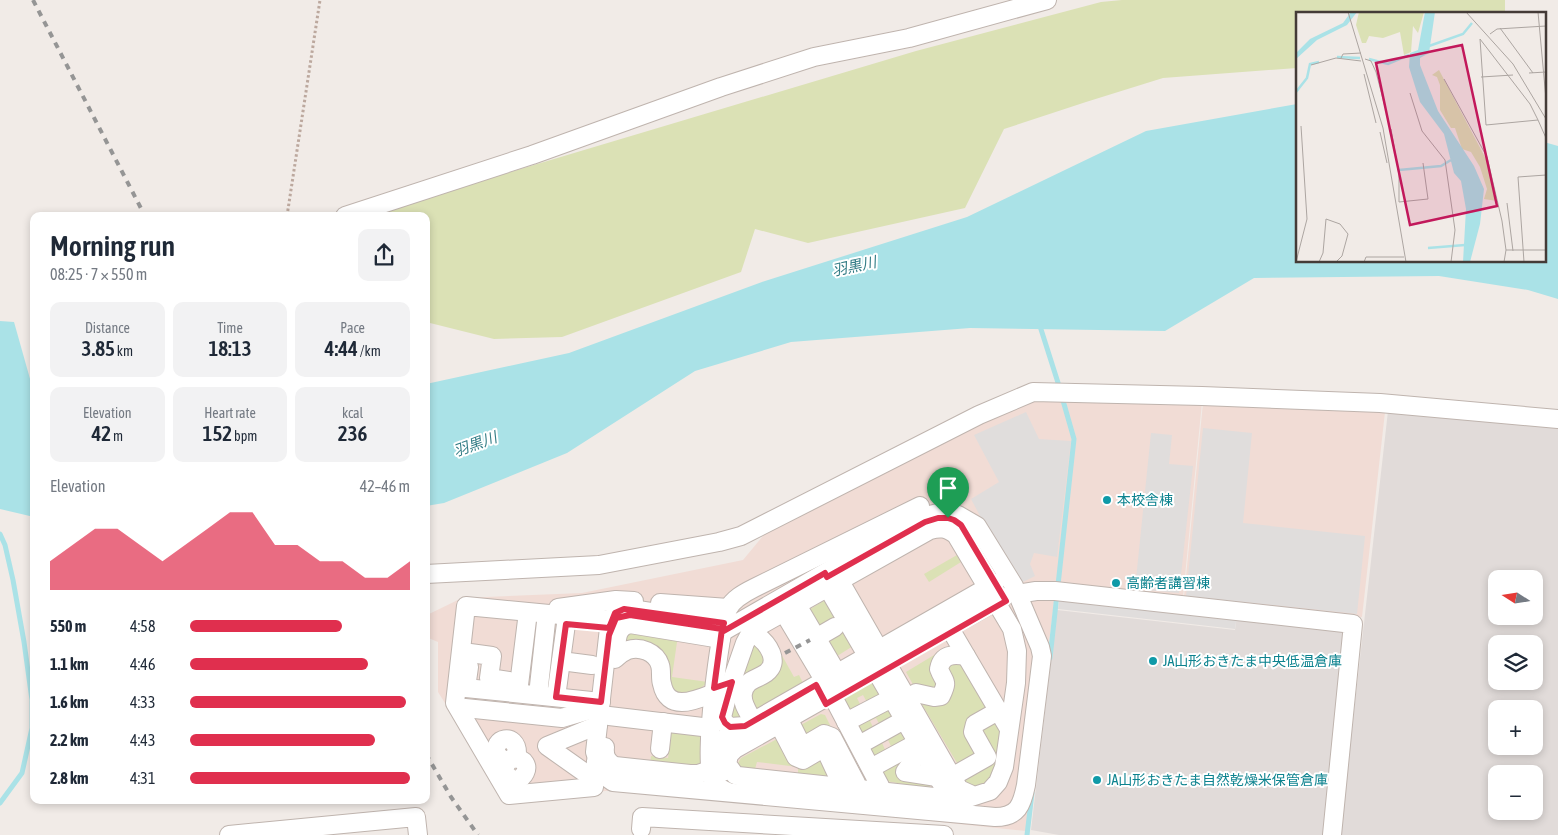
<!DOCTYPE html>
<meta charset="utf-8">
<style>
:root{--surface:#fff;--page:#f2f2f3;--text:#1f2937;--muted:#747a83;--accent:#e02f4e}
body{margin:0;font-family:"Asap Condensed","Noto Sans JP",sans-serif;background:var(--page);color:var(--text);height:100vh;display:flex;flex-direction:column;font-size:19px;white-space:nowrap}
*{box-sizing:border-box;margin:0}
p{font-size:16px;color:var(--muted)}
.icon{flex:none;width:28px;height:28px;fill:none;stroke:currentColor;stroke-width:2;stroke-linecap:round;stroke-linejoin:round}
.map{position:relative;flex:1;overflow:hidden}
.panel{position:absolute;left:30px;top:212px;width:400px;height:592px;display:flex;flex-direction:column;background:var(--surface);border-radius:10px;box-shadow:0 2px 8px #0003}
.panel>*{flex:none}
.needle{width:32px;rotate:282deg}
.controls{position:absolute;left:1488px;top:570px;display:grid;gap:10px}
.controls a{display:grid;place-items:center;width:55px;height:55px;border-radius:10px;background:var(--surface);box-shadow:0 2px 8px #0003;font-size:25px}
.pin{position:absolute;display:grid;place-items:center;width:42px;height:42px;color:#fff;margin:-51px -21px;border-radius:50% 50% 50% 0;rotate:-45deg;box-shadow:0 0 5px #0007}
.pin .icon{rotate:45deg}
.round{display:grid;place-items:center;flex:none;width:52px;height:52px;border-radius:10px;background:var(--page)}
.head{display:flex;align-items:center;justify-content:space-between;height:85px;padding:0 20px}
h1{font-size:28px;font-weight:600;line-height:38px}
.metrics{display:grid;grid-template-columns:repeat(3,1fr);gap:8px;height:85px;padding:5px 20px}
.metrics div{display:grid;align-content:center;border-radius:10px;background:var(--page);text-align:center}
.metrics b{font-size:21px;font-weight:600}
.metrics small{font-size:14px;font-weight:400}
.metrics p{font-size:14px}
.chart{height:140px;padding:10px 20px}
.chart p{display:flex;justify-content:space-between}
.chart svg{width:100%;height:90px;margin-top:5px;fill:var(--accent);opacity:.7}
ul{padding:0 20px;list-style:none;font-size:16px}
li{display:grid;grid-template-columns:80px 60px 1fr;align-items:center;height:38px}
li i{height:12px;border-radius:6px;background:var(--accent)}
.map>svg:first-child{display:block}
.commercial{fill:#f1dcd5}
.industrial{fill:#e1dbd9;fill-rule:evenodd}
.green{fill:#dbe1b5}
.parking{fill:#e0dddc}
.water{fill:#aae2e7}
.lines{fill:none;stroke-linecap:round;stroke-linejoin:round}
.stream{stroke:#aae2e7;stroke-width:5}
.minor-casing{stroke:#bfb4ae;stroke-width:20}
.path{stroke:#bca89e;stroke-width:3;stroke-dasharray:2.5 2.5;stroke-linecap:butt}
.minor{stroke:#fff;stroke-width:18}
.rail{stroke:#959595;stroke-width:4;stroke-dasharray:6 6;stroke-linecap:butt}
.route-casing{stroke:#fff;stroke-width:10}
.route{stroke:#e02f4e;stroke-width:6}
.culture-dot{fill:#0f9aa8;stroke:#fff;stroke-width:2}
.labels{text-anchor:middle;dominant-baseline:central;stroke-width:4;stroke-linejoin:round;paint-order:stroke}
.culture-label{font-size:14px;fill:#0d838f;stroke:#fff;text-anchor:start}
.water-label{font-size:15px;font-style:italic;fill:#347d86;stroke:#fff}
.inset-river{fill:none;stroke:#aae2e7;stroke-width:2.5}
.inset-road{fill:none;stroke:#aca5a1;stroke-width:1}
.view{fill:#c2185b;fill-opacity:0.15;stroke:#c2185b;stroke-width:2.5}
.inset-edge{fill:none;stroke:#443b37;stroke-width:2.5}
</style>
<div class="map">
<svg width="1558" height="835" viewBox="0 0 1558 835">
<rect width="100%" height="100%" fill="#f1ebe7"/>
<g class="commercial">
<polygon points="1031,397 1202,402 1183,597 1056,586 1026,831 628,789 506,800 438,692 438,642 426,637 429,614 462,598 582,593 743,560 768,530"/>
<polygon points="1203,403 1385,412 1362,617 1184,597"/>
</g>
<g class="industrial">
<path d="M1388 411 1558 427V835H1340ZM1496 579H1534V616H1496ZM1496 644H1534V681H1496ZM1496 709H1534V746H1496ZM1496 774H1534V811H1496Z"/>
<polygon points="1057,610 1235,630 1237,615 1349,627 1326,835 1059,835 1031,830"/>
</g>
<g class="green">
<polygon points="1122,0 1505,0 1505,14 1297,14 1297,68 1163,78 1086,102 1004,129 965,208 808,243 755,229 741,272 562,337 494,339 430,323 426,321 426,216 363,216 916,51 1101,2"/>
<polygon points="957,555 961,562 929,582 924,574"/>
<polygon points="825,600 853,646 834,658 807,611"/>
<path d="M625 630 678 635 672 677 708 682 691 696 683 698 671 689C669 675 668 644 648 643 639 643 629 647 620 649Z"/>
<polygon points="770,634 794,677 799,675 803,683 802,687 754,713 747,701 750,687 773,675 764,637"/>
<polygon points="755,642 763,646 766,666 744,678 745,718 735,719 729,716 749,646"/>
<polygon points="954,643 951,650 940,691 915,688 906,672"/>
<polygon points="961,659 991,708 969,721 978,756 960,768 920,701 932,703 944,666"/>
<polygon points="874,682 886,697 869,706 863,695 857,698 863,710 850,717 844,703 844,698"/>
<polygon points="890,704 899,721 882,729 876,718 870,721 876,733 863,740 854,723"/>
<polygon points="821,714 825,715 831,727 808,740 797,727"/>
<polygon points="995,720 1003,730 999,767 992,778 978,787 968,785 965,780 995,760 982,734 983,727"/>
<polygon points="903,727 912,743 894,752 888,740 882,743 888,756 875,763 866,746"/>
<polygon points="672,730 698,734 703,738 700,765 692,770 650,764 651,756 668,758"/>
<polygon points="777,739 819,755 834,777 798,773 798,767 757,762 755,769 741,767 738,763 741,758"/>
<polygon points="915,747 898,774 932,781 930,787 925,788 886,781 879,767"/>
</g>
<g class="parking">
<polygon points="1026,412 1039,439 1071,441 1057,557 1034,553 1030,564 1035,576 1017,585 971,499 999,482 974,435"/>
<polygon points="1203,428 1252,433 1243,523 1365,536 1357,614 1186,596"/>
<polygon points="1151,433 1172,435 1169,464 1193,466 1179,593 1135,589"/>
<polygon points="1060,595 1237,615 1235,629 1058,609"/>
</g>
<g class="water">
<polygon points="1297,104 1297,261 1544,261 1544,142 1558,146 1558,299 1528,290 1439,276 1254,278 1165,331 970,328 791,342 695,371 567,453 444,503 426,506 426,384 569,353 765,281 967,217 1146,131"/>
<polygon points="0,321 14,322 34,393 34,517 0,509"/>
</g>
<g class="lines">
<g class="stream">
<polyline points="1039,323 1060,389"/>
<polyline points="0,534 5,545 13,580 24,642 32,700 32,728 22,773 0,803"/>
<polyline points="1050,658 1074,439 1062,397"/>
<polyline points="1027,835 1032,793"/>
</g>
<g class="minor-casing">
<g id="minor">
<polyline points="345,216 532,155 721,87 814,57 909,38 1047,0"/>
<polyline points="834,571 959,789 970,794"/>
<polyline points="426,574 599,565 719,542 741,536 979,415 1033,392 1202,396 1380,403 1558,419"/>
<polyline points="822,578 947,793 955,803"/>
<polyline points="1017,594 1036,591 1055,591 1353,624 1332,835"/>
<polyline points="660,603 728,608"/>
<polyline points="558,608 616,600 634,601"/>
<polyline points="800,610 834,668"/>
<polyline points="787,618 824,680 880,786"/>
<polyline points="952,632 1009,729"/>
<polyline points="816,638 835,627"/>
<path d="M616 649C617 637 617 627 630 624L721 639"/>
<polyline points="470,653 492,656 489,678 509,681"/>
<path d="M615 659C619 655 623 652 628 650 640 646 656 652 660 665 662 671 660 678 662 684 668 713 696 700 714 693"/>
<polyline points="561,661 592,665"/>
<polyline points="469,667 466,688 601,702"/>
<polyline points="518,693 527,620"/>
<polyline points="538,695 546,622"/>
<path d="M912 696 916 693 934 697 941 696C949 679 944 683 939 669 942 654 953 654 966 656"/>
<polyline points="556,697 566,624"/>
<polyline points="465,708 562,718 589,710"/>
<polyline points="609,716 711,728"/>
<path d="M753 721C749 713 741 703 743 693 746 679 756 680 766 673 781 662 768 643 756 635"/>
<polyline points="846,722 892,698"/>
<polyline points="791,724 800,742 807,744 824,734 832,737 856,783"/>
<path d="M745 726 730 727 725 723 722 717 729 689 745 643 752 630 930 530C941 527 947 528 956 535L1012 629 1017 651 1016 683 1004 767 998 782 990 791 962 800 738 776 735 775 727 764 729 755 735 749 887 663 891 660 991 604 1004 597"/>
<polyline points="783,732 796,757 803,760 820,750 826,751 840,781"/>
<polyline points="710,739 720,756 721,766 723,772"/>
<polyline points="859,745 904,720"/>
<path d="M605 747C604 756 607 762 615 766L690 774H698L710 770"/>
<polyline points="660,749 663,722"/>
<polyline points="921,749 905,772 937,777"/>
<polyline points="720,756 725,738 733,733 995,583"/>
<path d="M509 761 503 760 497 755C491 737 517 732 517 753 514 758 508 760 506 765 504 768 505 773 508 776 521 790 539 759 513 758"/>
<polyline points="596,761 594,787 509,795 455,703 466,606 612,620"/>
<path d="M599 764 603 775 613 782 995 817C1018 817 1022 805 1026 785L1042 656 1040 647 1014 586 977 526 958 515 950 513H938L922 517 722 632"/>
<polyline points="871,768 917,743"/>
<polyline points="603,769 599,764 595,752 609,628 615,613 624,609 631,609 724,623"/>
<polyline points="957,774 987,757 973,732 975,724 998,711"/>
<polyline points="595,780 547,746 598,725"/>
<path d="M728 792C721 789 715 786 712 777 704 757 719 631 728 609 733 599 744 593 754 588L920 506"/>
<polyline points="641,829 642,817 944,835"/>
<polyline points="229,835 416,817 418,835"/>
</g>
</g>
<polyline class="path" points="287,216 320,0"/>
<use href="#minor" class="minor"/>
<g class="rail">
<polyline points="33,0 145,216"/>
<polyline points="785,653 810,640"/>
<polyline points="426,754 451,797 478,835"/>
</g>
</g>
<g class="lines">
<g class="route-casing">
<polyline id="route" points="948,518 938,518 925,522 827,577 825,573 722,632 722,629 630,615 616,618 609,635 601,702 556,697 566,624 609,628 615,613 624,609 724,623 722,629 714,688 732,682 722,717 725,723 730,727 745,726 816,685 826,704 1006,601 961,525 954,520 948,518"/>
</g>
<use href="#route" class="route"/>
</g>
<g class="culture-dot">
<circle cx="1107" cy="500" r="5"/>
<circle cx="1116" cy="583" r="5"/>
<circle cx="1153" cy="661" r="5"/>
<circle cx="1097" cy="780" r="5"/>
</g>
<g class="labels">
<g class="culture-label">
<text x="1117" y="500">本校舎棟</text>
<text x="1126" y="583">高齢者講習棟</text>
<text x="1163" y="661">JA山形おきたま中央低温倉庫</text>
<text x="1107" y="780">JA山形おきたま自然乾燥米保管倉庫</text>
</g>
<g class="water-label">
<text transform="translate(854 266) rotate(-12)">羽黒川</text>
<text transform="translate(475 444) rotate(-20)">羽黒川</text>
</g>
</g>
<g transform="translate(1296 12)">
<rect width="250" height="250" fill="#f1ebe7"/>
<path d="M63 0H128L122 21 117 14 115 40 108 43 104 20 87 26 73 24 70 31H66L60 13ZM143 58 190 147 201 189 188 187 191 177 184 155 175 140 166 137 159 116H155L144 98V73L141 65 136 63Z" fill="#dbe1b5"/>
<path d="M55 0H61L51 13 21 28 0 47V41L14 27 47 11ZM129 0H139L133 41 124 46V53L142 99 178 154 188 177 184 212 174 250H167L170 197 165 169 158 161 148 122 124 90 113 55 114 41 122 38Z" fill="#aae2e7"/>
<path class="inset-river" d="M133 34 167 22 176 11M41 45 64 46M73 47 92 52 113 43M0 80 11 66 14 52 23 50M103 158 145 154 155 148M132 236 169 233"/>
<path class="inset-road" d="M52 0 87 116 110 250M170 0 217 52 250 107M242 0 250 87M204 16 237 61M194 22 201 17 250 14M45 46 47 42 65 41M69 47 75 49 80 60 89 95M15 53 40 46 65 49M233 61 250 60M68 62 80 111M185 65 217 63M148 67 191 145 206 209 210 238 208 250M114 81 126 119 149 148 159 218 155 250M242 108 190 113 184 27 234 92 242 108 250 126M95 117 103 163V190M84 120 91 151M103 190 132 187 127 151M211 191 217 239M210 238H250M0 250 11 207 5 114M23 250 27 241 30 207 44 212 52 222 46 244 40 250M68 250 70 245H108M228 250 222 165 250 163"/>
<path class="view" d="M166 33 201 194 114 213 80 51Z"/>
<rect width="250" height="250" class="inset-edge"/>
</g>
</svg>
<div class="controls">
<a><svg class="needle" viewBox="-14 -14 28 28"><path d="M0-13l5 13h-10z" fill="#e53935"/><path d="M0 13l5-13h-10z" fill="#747a83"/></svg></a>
<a><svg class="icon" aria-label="layers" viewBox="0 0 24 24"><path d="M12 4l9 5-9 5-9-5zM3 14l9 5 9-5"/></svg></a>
<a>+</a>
<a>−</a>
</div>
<div class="pin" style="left:948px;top:518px;background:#1e9e55"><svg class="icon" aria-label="arrive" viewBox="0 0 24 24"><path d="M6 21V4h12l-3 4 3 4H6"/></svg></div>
<section class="panel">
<div class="head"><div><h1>Morning run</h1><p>08:25 · 7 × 550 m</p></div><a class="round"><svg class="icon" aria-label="share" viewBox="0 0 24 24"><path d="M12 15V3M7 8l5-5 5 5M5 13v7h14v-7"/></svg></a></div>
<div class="metrics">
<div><p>Distance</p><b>3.85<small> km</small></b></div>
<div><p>Time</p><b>18:13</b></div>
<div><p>Pace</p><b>4:44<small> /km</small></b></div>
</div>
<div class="metrics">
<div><p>Elevation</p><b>42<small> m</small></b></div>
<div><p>Heart rate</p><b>152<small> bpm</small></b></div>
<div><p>kcal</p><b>236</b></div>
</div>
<div class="chart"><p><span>Elevation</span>42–46 m</p>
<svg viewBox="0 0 160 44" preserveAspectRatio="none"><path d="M0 44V30L10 22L20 14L30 14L40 22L50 30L60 22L70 14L80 6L90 6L100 22L110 22L120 30L130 30L140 38L150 38L160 30V44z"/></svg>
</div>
<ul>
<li><b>550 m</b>4:58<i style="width:69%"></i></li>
<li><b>1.1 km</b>4:46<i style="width:81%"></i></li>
<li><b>1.6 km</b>4:33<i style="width:98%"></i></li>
<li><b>2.2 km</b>4:43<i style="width:84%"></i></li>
<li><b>2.8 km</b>4:31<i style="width:100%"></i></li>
</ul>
</section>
</div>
